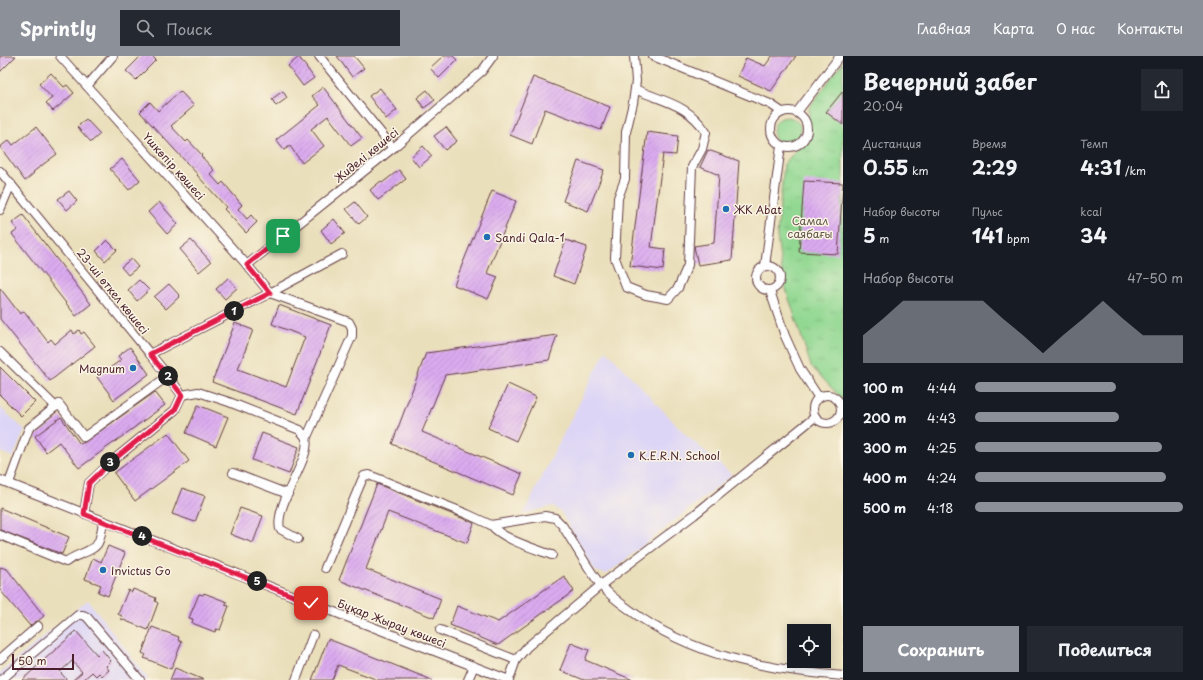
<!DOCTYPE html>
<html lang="ru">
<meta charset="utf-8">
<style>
:root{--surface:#171b24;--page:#242831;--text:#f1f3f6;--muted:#9ea1a6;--accent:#8c9099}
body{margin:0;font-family:"Playpen Sans",sans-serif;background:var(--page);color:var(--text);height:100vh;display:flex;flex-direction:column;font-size:15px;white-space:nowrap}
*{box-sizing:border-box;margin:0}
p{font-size:13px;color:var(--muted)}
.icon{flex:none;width:22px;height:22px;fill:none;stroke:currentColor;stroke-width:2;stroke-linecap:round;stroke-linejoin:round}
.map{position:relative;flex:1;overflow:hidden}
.side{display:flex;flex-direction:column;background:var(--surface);width:360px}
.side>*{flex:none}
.fabs{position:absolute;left:787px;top:568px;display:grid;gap:8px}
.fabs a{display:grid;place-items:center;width:44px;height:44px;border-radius:0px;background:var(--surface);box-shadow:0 2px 10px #0003;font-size:20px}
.scale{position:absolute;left:12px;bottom:10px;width:62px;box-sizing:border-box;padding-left:4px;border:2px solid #4a1f2b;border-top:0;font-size:11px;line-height:14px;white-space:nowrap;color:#4a1f2b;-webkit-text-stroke:3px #fcf5e5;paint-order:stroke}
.pin{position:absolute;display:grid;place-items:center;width:34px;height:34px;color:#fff;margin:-17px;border-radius:8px;box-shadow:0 2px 6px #0006}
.km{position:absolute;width:20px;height:20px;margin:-10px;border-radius:50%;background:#222;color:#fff;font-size:11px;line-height:20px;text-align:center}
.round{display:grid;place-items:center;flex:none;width:42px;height:42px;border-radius:0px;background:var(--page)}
.summary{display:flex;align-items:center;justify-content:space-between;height:68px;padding:0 20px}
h1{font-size:22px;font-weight:700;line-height:30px}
.stats{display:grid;grid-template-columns:repeat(3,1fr);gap:6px;height:68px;padding:4px 20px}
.stats div{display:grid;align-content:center}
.stats b{font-size:20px;font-weight:700}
.stats small{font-size:11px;font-weight:400}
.stats p{font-size:11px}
.chart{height:112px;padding:8px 20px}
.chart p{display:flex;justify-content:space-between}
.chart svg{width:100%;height:72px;margin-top:4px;fill:var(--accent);opacity:.7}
.primary-button{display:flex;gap:8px;margin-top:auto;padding:8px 20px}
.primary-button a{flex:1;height:46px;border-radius:0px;background:var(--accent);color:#fff;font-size:16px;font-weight:700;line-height:46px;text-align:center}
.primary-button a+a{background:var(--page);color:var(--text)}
ul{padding:0 20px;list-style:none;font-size:13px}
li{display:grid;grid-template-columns:64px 48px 1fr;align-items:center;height:30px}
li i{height:10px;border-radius:5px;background:var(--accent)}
header{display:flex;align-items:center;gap:24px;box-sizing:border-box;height:56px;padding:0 20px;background:var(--accent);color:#fff}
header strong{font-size:19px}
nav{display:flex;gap:22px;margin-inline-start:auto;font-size:14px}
.search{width:280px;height:36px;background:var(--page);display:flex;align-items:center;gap:10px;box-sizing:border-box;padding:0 14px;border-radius:0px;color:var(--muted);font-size:15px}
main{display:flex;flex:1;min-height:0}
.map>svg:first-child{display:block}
.built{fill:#ddd5f6}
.grass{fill:#92d892;stroke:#6e7c5e}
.park{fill:url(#park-tufts);stroke:#6e7c5e}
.building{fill:url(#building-hatch)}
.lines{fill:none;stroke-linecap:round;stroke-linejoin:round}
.minor-casing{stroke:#623c41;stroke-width:10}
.minor{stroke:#fff;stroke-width:8}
.route-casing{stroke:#fff;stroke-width:8}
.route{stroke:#e11d48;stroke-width:5}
.poi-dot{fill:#1f6fb2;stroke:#fcf5e5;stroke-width:1.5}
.labels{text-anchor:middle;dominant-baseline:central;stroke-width:3;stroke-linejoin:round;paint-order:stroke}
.street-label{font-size:11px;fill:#4a1f2b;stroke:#fcf5e5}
.poi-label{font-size:11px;fill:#4a1f2b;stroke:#fcf5e5;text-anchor:start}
.park-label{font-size:11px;fill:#60564a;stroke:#fcf5e5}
</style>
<header>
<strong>Sprintly</strong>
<div class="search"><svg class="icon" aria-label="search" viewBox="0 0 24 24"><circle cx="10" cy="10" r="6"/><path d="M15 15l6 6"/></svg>Поиск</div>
<nav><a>Главная</a><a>Карта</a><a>О нас</a><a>Контакты</a></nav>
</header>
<main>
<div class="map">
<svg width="843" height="624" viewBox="0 0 843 624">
<defs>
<pattern id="park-tufts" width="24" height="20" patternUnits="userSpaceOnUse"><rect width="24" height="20" fill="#92d892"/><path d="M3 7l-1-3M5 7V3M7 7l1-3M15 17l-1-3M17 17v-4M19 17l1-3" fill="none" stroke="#7fb97e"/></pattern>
<pattern id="building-hatch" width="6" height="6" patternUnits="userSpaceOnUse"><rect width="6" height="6" fill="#dbabf0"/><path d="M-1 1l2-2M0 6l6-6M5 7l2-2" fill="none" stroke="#b48bc3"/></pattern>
</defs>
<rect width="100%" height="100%" fill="#fcf5e5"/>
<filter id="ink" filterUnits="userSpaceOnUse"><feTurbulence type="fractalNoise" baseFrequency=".025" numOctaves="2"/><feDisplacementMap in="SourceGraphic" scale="8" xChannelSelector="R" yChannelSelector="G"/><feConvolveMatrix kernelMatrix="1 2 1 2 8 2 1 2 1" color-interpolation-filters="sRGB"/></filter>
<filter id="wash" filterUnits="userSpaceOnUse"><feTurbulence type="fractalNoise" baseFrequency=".012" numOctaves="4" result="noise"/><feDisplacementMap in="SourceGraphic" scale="16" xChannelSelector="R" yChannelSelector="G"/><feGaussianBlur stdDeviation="0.9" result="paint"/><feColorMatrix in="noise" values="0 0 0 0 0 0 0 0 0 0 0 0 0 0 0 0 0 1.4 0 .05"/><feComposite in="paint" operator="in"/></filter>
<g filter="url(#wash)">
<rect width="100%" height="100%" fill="#eadfbb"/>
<g class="built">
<polygon points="606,294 685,378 732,419 607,518 595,515 561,456 552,450 523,458"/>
<polygon points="0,351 25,374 13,401 0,396"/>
<polygon points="88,544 149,624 0,624 0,617"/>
</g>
<circle class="grass" cx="787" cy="75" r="14"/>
<polygon class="park" points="843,6 843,344 811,310 783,224 777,180 784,108 807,82 809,52"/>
<g id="blocks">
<g class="building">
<polygon points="0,0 16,0 0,16"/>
<polygon points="141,0 152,0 156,4 136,24 126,15"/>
<polygon points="337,0 354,0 364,12 352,21"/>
<polygon points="443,0 453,0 457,4 439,22 430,12"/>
<polygon points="772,0 796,0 771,35 738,20 746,2 765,10"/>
<polygon points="299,1 314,22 303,30 288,10"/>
<polygon points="51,17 64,31 67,29 74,37 53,55 46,47 52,42 39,28"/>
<polygon points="533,21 610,51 601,74 545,53 532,88 510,79"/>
<polygon points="323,31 362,82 351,90 328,60 311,73 324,90 302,107 290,90 284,94 276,84 320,49 312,40"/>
<polygon points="380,32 397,54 386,63 369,40"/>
<polygon points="427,34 435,44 424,52 417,42"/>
<polygon points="180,35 194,50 171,70 186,86 188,84 202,99 201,100 214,114 210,118 220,129 223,126 242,149 238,153 247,163 251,159 257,166 246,177 224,153 226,151 197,119 198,119 140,56 150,46 158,55"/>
<polygon points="283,35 287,42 276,50 272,43"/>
<polygon points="843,35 843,69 826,56"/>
<polygon points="86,63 100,78 91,86 77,71"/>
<polygon points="36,71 57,98 33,116 34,117 25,125 0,91 9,84 13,89"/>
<polygon points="446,71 457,85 445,94 434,80"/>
<polygon points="647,76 678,80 676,99 663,98 651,191 665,193 663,214 630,210"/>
<polygon points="423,90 432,100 419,111 411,101"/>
<polygon points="708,94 739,105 732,204 698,209 694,190 714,187 719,119 700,111"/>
<polygon points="122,103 140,124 129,134 110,113"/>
<polygon points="578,105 604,114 588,155 563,145"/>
<polygon points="399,114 406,123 378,144 370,134 381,125 382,127"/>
<polygon points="804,125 843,127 838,198 799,196"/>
<polygon points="69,135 77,145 67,154 58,143"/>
<polygon points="492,135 516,145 487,217 498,221 488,243 454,229"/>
<polygon points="159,146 178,168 167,178 148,156"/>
<polygon points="355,146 367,161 359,168 346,153"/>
<polygon points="23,159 91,248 76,260 12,178 18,174 12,167"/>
<polygon points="334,163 345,177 331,188 321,174"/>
<polygon points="107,184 117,194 105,205 96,195"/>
<polygon points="191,184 211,206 199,216 180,193"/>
<polygon points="566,184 587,191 574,228 553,220"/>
<polygon points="131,203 138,211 128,219 121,211"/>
<polygon points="228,222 237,232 225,243 216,233"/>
<polygon points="139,224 149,234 137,245 128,234"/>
<polygon points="169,228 180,240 166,253 154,241"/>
<polygon points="0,232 20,258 24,255 48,286 51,283 55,288 72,274 74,278 79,274 81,278 84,276 95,290 50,325 0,263"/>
<polygon points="279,249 331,269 297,358 212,326 235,267 253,274 238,313 286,331 305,281 272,268"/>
<polygon points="557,279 549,304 445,319 422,376 522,418 513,439 392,388 426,297"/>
<polygon points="130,291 149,318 114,344 97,321 121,304 118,300"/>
<polygon points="0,311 35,346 21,360 0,339"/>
<polygon points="508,328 536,341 516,385 488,372"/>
<polygon points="155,336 165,349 79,412 59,386 46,396 35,380 61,361 80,388 85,386"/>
<polygon points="198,349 228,361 216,390 186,377"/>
<polygon points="168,377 189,405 135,445 114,417"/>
<polygon points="262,377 299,391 289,418 252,404"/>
<polygon points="377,428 474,467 467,487 388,456 366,513 441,543 434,562 339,524"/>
<polygon points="182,432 205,440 195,466 172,458"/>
<polygon points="0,452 69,481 62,498 0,474"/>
<polygon points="240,452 263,460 253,487 230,478"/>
<polygon points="108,490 125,497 108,540 98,536 101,529 85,523 93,502 101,506"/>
<polygon points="0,511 7,513 44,560 38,565 35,566 30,570 0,534"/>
<polygon points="564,520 574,535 498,589 450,569 457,550 498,566"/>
<polygon points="133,533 156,542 155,545 158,547 148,574 121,563 122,560 118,558 128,534 132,536"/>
<polygon points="204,537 227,546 225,549 229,550 220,574 216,573 215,576 192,567 193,563 189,562 199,538 203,539"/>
<polygon points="152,571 179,581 178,584 182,586 171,613 144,602 146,599 142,597"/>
<polygon points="76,575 97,599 102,594 111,605 106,610 109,614 102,620 99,617 96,620 92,616 83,624 73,624 82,616 72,605 60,616 67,624 22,624"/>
<polygon points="328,583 432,624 378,624 338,609 332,624 312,624"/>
<polygon points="571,587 589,594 585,604 633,624 584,624 560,614"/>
<polygon points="175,612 204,624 170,624"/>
</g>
</g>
</g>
<g filter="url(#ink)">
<use href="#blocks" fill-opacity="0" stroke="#623c41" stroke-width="1"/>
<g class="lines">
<g class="minor-casing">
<g id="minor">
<polyline points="60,0 247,209 270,237 349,266 352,272 352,280 306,383"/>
<polyline points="319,0 393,92"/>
<path d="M634 0 636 25 633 47 626 76 625 123 618 142 615 202 626 231 646 239 668 243 678 232 688 209 692 111 702 93 706 76C688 48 664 46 635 33"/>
<polyline points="653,0 770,48 782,56"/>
<polyline points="87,30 113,0"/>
<circle cx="789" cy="73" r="18"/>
<polyline points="797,56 840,0"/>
<polyline points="0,115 168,320 182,339 175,354 111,406 89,427 84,458"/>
<polyline points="0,154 11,128"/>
<polyline points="247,209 393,92 482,15 493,0"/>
<circle cx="768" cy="222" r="12"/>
<polyline points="765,210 781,90"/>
<polyline points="770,235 785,280 800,313 819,342"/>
<polyline points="0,296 56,351"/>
<polyline points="150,298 270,237 342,198"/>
<path d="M182 339 198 336 229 346 300 374C302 377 305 380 306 382 312 402 274 448 280 473L298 483"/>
<circle cx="827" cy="353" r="14"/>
<polyline points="233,417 288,438"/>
<polyline points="0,424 311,547 509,624"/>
<polyline points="9,427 29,372 59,348 84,381 168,320"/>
<path d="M491 469C504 484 533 492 552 499"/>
<path d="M0 479 66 506C75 498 93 496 98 487 101 481 102 472 103 465"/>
<path d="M325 512 362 424 364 420 369 419 467 458 491 469 545 460 555 462 562 469C575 489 586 510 600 528 608 538 620 547 630 554 691 600 768 614 843 620"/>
<polyline points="440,574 516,604"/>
<polyline points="0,603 38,570"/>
<polyline points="1,624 78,559 83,559 87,561 140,624"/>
<polyline points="296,624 313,579"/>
<polyline points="468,624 474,610"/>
<polyline points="509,624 516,604 527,591 601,529 694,459 815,361"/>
</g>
</g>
<use href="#minor" class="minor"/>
</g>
</g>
<g class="lines" filter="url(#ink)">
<g class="route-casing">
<polyline id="route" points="283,180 247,209 270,237 150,298 182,339 175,354 111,406 89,427 84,458 311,547"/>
</g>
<use href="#route" class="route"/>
</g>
<g class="poi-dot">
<circle cx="726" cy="153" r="4"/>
<circle cx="487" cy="181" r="4"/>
<circle cx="133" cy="312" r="4"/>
<circle cx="631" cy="399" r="4"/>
<circle cx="103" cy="514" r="4"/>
</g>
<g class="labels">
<g class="street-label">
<text transform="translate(366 99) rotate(-39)">Жиделі көшесі</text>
<text transform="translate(174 110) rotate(48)">Үшкөпір көшесі</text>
<text transform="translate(113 235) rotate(51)">23-ші өткел көшесі</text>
<text transform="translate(392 567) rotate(21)">Бұқар Жырау көшесі</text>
</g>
<g class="poi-label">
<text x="734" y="153">ЖК Abat</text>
<text x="495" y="181">Sandi Qala-1</text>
<text x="125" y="312" text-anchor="end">Magnum</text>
<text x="639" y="399">K.E.R.N. School</text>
<text x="111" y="514">Invictus Go</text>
</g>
<g class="park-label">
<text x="810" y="164">Самал<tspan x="810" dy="13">саябағы</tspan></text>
</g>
</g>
</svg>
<div class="fabs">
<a><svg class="icon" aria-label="locate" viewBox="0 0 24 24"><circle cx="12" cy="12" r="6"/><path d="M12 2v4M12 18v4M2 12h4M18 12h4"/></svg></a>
</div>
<div class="scale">50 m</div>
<div class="pin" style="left:283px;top:180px;background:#1e9e55"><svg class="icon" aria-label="arrive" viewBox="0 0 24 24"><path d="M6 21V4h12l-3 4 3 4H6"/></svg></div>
<div class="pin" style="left:311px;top:547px;background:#d93025"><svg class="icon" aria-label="check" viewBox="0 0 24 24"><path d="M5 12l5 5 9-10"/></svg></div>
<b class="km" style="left:234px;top:255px">1</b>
<b class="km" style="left:168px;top:320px">2</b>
<b class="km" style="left:110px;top:406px">3</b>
<b class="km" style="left:142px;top:480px">4</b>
<b class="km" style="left:257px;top:525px">5</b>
</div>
<section class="side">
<div class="summary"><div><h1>Вечерний забег</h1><p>20:04</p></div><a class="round"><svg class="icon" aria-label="share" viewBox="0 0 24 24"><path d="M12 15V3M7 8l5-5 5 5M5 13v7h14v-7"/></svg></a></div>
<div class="stats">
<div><p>Дистанция</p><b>0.55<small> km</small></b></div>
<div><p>Время</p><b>2:29</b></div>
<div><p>Темп</p><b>4:31<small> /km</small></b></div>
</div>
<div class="stats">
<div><p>Набор высоты</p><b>5<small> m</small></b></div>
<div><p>Пульс</p><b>141<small> bpm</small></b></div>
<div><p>kcal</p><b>34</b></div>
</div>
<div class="chart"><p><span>Набор высоты</span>47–50 m</p>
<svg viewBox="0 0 160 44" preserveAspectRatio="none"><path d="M0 44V27L10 17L20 6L30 6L40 6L50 6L60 6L70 17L80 27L90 38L100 27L110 17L120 6L130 17L140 27L150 27L160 27V44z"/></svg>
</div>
<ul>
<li><b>100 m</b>4:44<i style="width:68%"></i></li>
<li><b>200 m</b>4:43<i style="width:69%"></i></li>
<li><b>300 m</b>4:25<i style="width:90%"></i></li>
<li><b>400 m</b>4:24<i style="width:92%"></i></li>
<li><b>500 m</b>4:18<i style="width:100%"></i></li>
</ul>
<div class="primary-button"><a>Сохранить</a><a>Поделиться</a></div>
</section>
</main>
